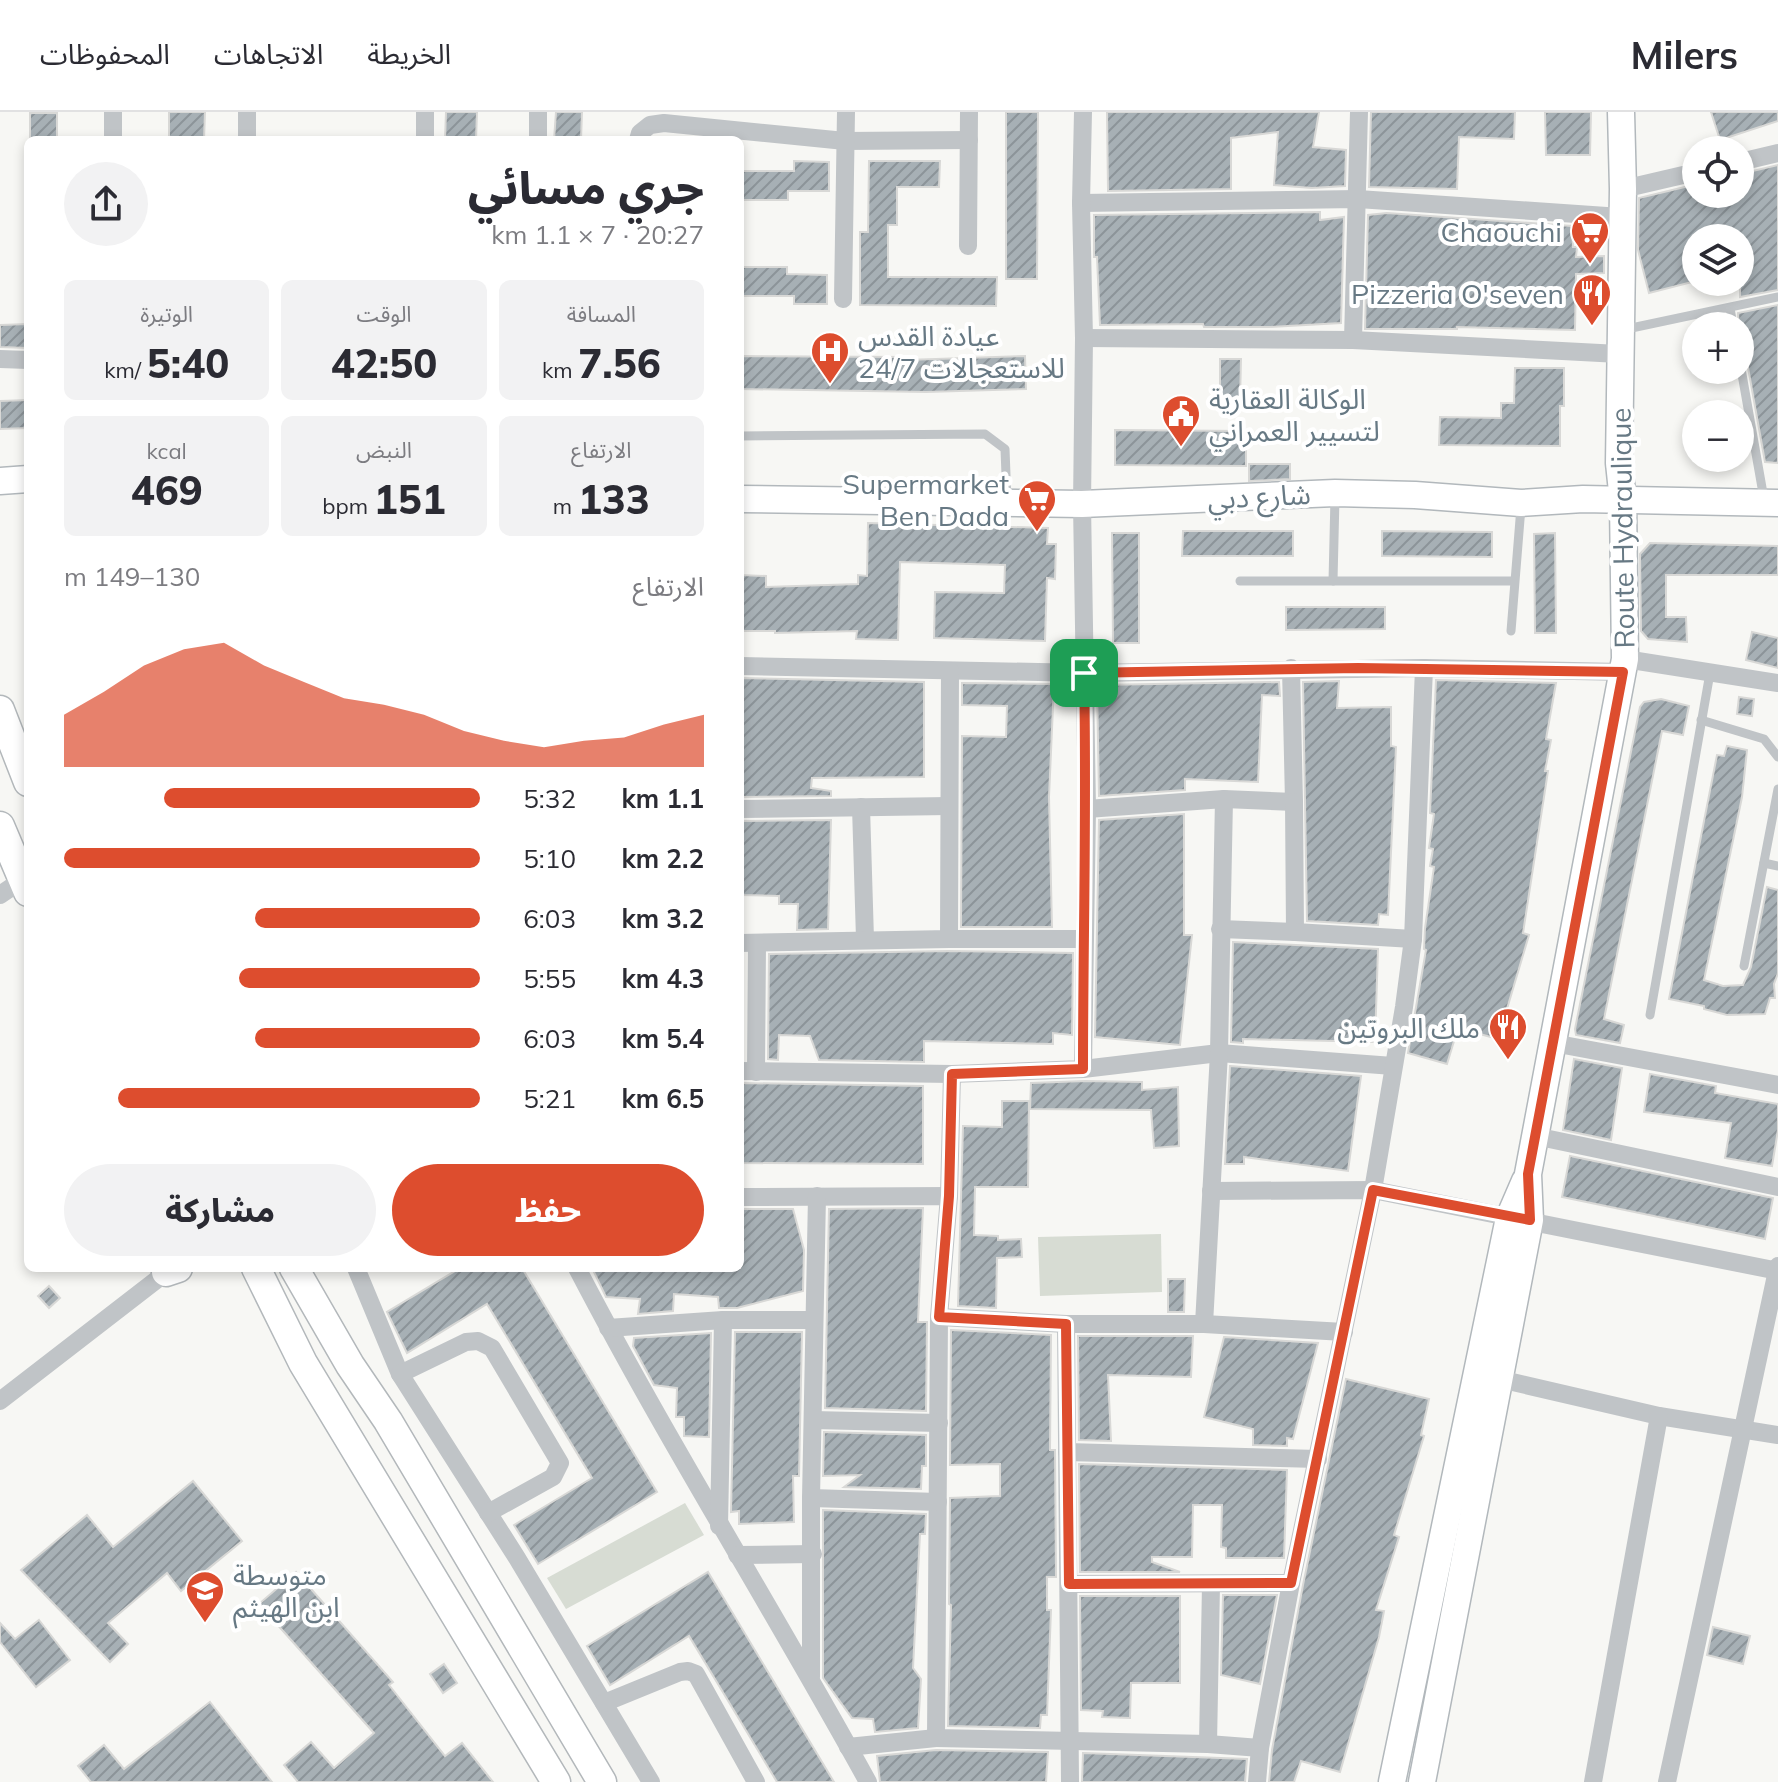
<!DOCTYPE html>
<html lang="ar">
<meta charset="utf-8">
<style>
:root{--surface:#fff;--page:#f2f2f3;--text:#2b2b33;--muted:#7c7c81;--line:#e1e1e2;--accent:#dd4d2e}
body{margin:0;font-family:Mulish,"Noto Sans Arabic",sans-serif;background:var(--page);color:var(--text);direction:rtl;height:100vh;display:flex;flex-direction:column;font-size:30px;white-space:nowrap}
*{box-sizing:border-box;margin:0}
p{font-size:26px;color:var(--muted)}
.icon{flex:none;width:44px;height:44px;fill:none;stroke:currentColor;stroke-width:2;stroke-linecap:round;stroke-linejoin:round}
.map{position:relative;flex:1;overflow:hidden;direction:ltr}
.sheet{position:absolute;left:24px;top:24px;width:720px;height:1136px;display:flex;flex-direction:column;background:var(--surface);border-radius:12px;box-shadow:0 4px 12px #0003;direction:rtl}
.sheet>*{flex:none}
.buttons{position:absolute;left:1682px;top:24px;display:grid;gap:16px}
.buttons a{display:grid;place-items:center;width:72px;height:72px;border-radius:50%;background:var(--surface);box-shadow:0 4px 12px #0003;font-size:40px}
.pin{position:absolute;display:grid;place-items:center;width:68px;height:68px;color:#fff;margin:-34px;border-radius:16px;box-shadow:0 4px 12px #0006}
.round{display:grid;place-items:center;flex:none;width:84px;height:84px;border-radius:42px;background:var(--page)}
.headline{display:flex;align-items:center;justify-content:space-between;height:136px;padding:0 40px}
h1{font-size:44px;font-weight:800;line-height:60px}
.figures{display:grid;grid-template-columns:repeat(3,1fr);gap:12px;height:136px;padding:8px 40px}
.figures div{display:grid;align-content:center;border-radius:12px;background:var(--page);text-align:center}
.figures b{font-size:40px;font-weight:800}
.figures small{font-size:22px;font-weight:400}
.figures p{font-size:22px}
.chart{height:224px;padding:16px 40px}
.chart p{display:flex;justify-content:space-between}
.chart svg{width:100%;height:144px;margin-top:8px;fill:var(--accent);opacity:.7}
.action{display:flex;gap:16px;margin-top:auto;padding:16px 40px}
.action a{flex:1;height:92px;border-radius:48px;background:var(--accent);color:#fff;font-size:32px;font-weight:800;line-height:92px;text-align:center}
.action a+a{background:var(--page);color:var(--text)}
ul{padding:0 40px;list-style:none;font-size:26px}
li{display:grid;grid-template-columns:128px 96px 1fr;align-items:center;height:60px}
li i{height:20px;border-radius:10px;background:var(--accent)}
header{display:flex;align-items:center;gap:48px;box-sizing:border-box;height:112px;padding:0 40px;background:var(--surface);border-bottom:2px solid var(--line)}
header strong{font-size:38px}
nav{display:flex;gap:44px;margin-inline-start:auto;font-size:28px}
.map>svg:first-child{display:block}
.pitch{fill:#d7dcd3}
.building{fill:url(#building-hatch);stroke:#d8d8d6;stroke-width:2}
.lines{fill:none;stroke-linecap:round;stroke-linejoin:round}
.secondary-casing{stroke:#b2b8bc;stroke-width:29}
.primary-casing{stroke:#b3b8bb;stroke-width:31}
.lane{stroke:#c0c4c7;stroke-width:9}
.street{stroke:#c0c4c7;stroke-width:18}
.secondary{stroke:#fff;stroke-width:26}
.primary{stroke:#fff;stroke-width:28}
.route-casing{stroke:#fff;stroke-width:16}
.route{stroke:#dd4d2e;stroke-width:10}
.labels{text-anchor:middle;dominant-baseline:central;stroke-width:8;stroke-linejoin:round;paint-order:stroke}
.poi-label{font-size:28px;fill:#677984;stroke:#fff;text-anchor:end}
.street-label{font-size:28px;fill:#677984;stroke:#fff}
</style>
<header>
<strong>Milers</strong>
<nav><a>الخريطة</a><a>الاتجاهات</a><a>المحفوظات</a></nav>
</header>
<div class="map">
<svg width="1778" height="1670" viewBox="0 0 1778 1670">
<defs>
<pattern id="building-hatch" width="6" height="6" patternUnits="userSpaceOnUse" patternTransform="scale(2)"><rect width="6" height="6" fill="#a7b0b5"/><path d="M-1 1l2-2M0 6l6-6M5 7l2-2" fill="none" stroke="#8c9499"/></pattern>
</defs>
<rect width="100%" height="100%" fill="#f7f7f4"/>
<g class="pitch">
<polygon points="1161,1122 1162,1180 1040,1184 1038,1125"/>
<polygon points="685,1391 704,1423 566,1497 547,1466"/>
</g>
<g class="building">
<polygon points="169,0 205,0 204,28 169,28"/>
<polygon points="446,0 477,0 476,28 445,28"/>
<polygon points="556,0 582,0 581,28 554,28"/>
<polygon points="1006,0 1038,0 1037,167 1006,167"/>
<polygon points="1107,0 1319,0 1313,35 1346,38 1345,74 1312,76 1274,73 1278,20 1231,26 1231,77 1108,79"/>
<polygon points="1371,0 1515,0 1514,27 1459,25 1457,77 1369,75"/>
<polygon points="1545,0 1591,0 1590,43 1546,43"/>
<polygon points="1711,0 1778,0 1778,9 1720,28"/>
<rect x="30" y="1" width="27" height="27"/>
<polygon points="794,49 829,50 829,79 788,79 788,88 740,88 740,59 794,59"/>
<polygon points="869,49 940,49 939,75 897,75 897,113 888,113 888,165 997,165 996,194 860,193 860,120 868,120"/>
<polygon points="1778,53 1778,178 1740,185 1740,126 1696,126 1696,169 1649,181 1638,138 1639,86 1693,73 1695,82 1740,82 1740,62"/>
<polygon points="1320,100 1320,108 1344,105 1341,211 1269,215 1204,215 1203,212 1100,213 1097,145 1094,145 1094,103"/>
<polygon points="1387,101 1572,114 1573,135 1577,135 1576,145 1604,144 1604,161 1576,162 1575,218 1457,215 1457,217 1365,217 1368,103"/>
<polygon points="740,155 787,155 787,162 827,163 827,192 794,192 794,184 740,184"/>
<polygon points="1778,193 1778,351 1765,350 1747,250 1740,244 1738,201"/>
<polygon points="28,212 28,236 0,235 0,213"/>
<polygon points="740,244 906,245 906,248 1025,244 1026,277 926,280 740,277"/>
<polygon points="1220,247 1241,247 1240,289 1220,288"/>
<polygon points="1515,256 1564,256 1564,294 1560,294 1560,334 1439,333 1440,305 1501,306 1501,291 1514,291"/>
<polygon points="28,288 28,316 0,317 0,289"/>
<polygon points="1115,318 1246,319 1246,354 1115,353"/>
<polygon points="1249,352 1290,352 1290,367 1249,369"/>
<polygon points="868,411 1048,416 1047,432 1056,432 1055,467 1047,466 1045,529 934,526 935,480 1004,481 1005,453 900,450 898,528 856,527 857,519 775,521 775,519 740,519 740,463 766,464 766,475 858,472 858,463 867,464"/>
<polygon points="1183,419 1293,419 1293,444 1182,444"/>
<polygon points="1382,419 1492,420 1492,445 1382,444"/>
<polygon points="1112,421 1139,421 1139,531 1113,531"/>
<polygon points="1555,421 1556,521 1535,521 1534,422"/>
<polygon points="1650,431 1778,434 1778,463 1666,463 1666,505 1686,505 1687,530 1648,527 1641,519 1640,442"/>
<polygon points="1286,495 1385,495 1385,517 1286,518"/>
<polygon points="1752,520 1778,526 1778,556 1746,548"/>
<polygon points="740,566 924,570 924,665 812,666 811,676 831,679 831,684 740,685"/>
<polygon points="1436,568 1556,571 1546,627 1551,628 1545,659 1548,659 1523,821 1529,823 1498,927 1458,916 1447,952 1408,941 1426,838 1424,837 1425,816 1434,755 1430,754 1433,737 1429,736 1434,702 1430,701"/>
<polygon points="1339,569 1337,596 1391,595 1391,634 1396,635 1388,803 1379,802 1378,813 1307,809 1303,570"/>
<polygon points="1279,570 1280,584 1262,583 1258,670 1185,667 1185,678 1099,684 1097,573"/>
<polygon points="962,571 1054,572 1049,685 1052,815 961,815 962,624 1006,625 1007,594 962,593"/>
<polygon points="1739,585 1754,587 1752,604 1737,602"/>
<polygon points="1661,587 1689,594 1683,623 1662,619 1604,907 1624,913 1620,931 1576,923 1575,917 1640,595 1644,590"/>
<polygon points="1727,634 1747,638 1742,685 1704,868 1723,874 1743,873 1751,855 1767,775 1778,778 1778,861 1774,872 1775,886 1770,886 1765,902 1727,903 1704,897 1704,894 1669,887 1717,643 1724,644"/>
<polygon points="1184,702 1184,823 1192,823 1180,933 1095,925 1099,708"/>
<polygon points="831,708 828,817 797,818 798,792 779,792 779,784 740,783 740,709"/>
<polygon points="1233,830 1378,837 1375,930 1243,927 1243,931 1231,930"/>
<polygon points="949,839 1073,841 1072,923 1053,921 1053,932 924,929 924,950 819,948 810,924 779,923 778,948 768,947 769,842"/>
<polygon points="1574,947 1622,956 1611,1028 1563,1018"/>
<polygon points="1230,954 1361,964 1348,1059 1244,1045 1244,1052 1225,1052"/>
<polygon points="1650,962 1716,974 1715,981 1778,992 1778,1018 1772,1054 1725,1046 1731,1011 1644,1000"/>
<polygon points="1085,969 1142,970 1142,978 1178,975 1179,1034 1154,1036 1151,998 1030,997 1031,971"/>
<polygon points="740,971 923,974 923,1052 740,1051"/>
<polygon points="1002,989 1029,989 1028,1075 975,1075 974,1123 998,1124 998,1128 1021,1127 1022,1145 997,1146 996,1196 958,1194 963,1014 1002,1015"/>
<polygon points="1570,1044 1773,1086 1765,1127 1562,1085"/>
<polygon points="923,1096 918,1210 927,1210 926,1299 825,1296 829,1097"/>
<polygon points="740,1097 793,1097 804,1138 803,1179 737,1196 719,1196 718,1185 674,1182 673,1199 638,1202 640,1187 606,1185 592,1156 740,1156"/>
<polygon points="460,1156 522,1156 657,1380 538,1452 514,1413 592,1366 487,1192 407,1241 387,1200"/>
<polygon points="1168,1167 1185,1167 1184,1200 1168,1200"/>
<polygon points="49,1174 60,1186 49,1196 38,1184"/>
<polygon points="951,1218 1051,1223 1050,1338 1055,1338 1056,1465 1047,1465 1047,1498 1051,1498 1047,1603 1041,1603 1040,1616 948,1614 951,1493 949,1492 950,1386 1000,1384 1000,1352 950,1353"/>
<polygon points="735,1220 802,1220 799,1364 793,1364 794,1410 739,1412 739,1399 731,1400"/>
<polygon points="711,1221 709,1325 684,1324 684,1305 676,1305 677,1276 654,1273 633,1234 634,1226"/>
<polygon points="1078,1224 1193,1224 1191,1265 1108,1263 1111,1329 1079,1328"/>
<polygon points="1224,1225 1318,1231 1293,1327 1287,1326 1287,1334 1253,1333 1253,1317 1204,1305"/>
<polygon points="1346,1267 1429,1287 1421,1323 1424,1324 1394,1423 1399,1425 1376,1498 1384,1499 1379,1525 1340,1660 1301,1649 1294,1670 1269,1670 1272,1638 1303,1473"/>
<polygon points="824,1320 926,1323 926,1354 922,1354 921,1377 844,1375 860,1363 823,1364"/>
<polygon points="1079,1352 1287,1358 1284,1446 1226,1446 1226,1436 1221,1435 1222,1393 1193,1393 1192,1445 1152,1445 1152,1450 1180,1460 1080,1460"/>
<polygon points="193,1369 242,1429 181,1479 167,1461 108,1511 128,1532 110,1550 21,1458 87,1403 113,1435"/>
<polygon points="823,1398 926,1402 925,1422 920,1422 913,1556 921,1567 918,1616 875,1620 873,1607 852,1606 823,1566"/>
<polygon points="296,1460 393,1570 389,1573 445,1644 462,1631 493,1670 298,1670 284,1653 311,1630 334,1656 374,1621 259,1492"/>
<polygon points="708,1460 834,1670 777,1670 689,1524 610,1573 587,1534"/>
<polygon points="1223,1483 1277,1483 1260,1572 1221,1563"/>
<polygon points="1080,1484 1180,1484 1180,1571 1131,1571 1130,1606 1102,1605 1103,1599 1081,1598"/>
<polygon points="39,1508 70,1548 36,1575 0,1530 0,1511 15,1527"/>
<polygon points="1713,1515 1750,1524 1743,1552 1707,1543"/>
<polygon points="444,1552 457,1571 443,1581 430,1562"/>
<polygon points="210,1590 272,1670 91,1670 78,1654 104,1633 124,1657"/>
<polygon points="936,1638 1048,1640 1046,1670 880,1670 877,1644"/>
<polygon points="1083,1641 1247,1647 1245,1670 1082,1670"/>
</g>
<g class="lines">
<g class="secondary-casing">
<g id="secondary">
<polyline points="0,369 28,367"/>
<polyline points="740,387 1082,392 1335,381 1415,383 1521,391 1583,387 1778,391"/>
<polyline points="1392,1670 1509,1106 1525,1069"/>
<polyline points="1422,1670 1530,1108 1528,1062 1625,547 1623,389 1619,351 1623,77 1621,0"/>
</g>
</g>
<g class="primary-casing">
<g id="primary">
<polyline points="0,598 28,670"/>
<polyline points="0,714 28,780"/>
<polyline points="256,1156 303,1251 556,1670"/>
<polyline points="294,1156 350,1253 388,1309 602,1670"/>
<polyline points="166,1160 178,1156"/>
</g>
</g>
<g class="lane">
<polyline points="1730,196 1733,214"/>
<polyline points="1622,218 1778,185"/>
<polyline points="1740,251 1764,387"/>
<polyline points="740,324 985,322 1005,337 1007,389"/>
<polyline points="1240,469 1513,469"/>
<polyline points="1333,469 1335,385"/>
<polyline points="1511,519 1521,395"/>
<polyline points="1701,608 1764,627 1778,645"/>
<polyline points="1764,751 1778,754"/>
<polyline points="1744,854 1778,677"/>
<polyline points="1650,903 1710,561"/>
</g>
<g class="street">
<polyline points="113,0 113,28"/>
<polyline points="247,28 247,0"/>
<polyline points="425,28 425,0"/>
<polyline points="538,28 538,0"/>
<polyline points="638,28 640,21 650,13 664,11 845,29 969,28"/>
<polyline points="1740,50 1778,41"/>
<polyline points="1623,77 1696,60"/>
<polyline points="1081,91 1358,87 1621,105"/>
<polyline points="968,134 969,0"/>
<polyline points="843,187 846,0"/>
<polyline points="1084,226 1353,228 1619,242"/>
<polyline points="1353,228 1359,0"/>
<polyline points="0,247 28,248"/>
<polyline points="1625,547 1778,571"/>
<polyline points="740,554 1084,561 1424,556 1623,560"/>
<polyline points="861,695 865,827"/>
<polyline points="740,697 949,694"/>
<polyline points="1087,697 1224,687 1294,690 1291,556"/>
<polyline points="0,783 28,764"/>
<polyline points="1220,817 1295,820 1294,690"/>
<polyline points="1295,820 1413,827"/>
<polyline points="949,827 1083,827"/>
<polyline points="740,831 949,827 950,559"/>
<polyline points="1553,931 1778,973"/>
<polyline points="1083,957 1219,941 1393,954"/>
<polyline points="740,959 952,962 1083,957 1087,697 1082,392 1084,226 1081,91 1083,0"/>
<polyline points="756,960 757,832"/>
<polyline points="1535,1024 1778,1075"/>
<polyline points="1211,1079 1373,1078 1778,1159"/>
<polyline points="949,1084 952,962"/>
<polyline points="740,1085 949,1084 939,1205 936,1626 1208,1632 1260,1636"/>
<polyline points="356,1156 400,1262 517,1446 651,1670"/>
<path d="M577 1156C668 1331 773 1497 868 1670"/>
<polyline points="939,1205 1066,1212"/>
<polyline points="1204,1212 1344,1220"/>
<polyline points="608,1216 723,1208 814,1208"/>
<polyline points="400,1262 466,1230 478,1229 492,1236 560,1351 553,1365 488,1401"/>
<polyline points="1491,1265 1659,1304 1778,1323"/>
<polyline points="0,1289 172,1156"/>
<polyline points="813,1308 939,1311"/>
<polyline points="1067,1340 1318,1347"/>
<polyline points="811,1386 938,1390"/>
<polyline points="719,1414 723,1208"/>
<polyline points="737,1443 813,1442"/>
<polyline points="1069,1472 1291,1471"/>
<polyline points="811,1565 811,1386 817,1084"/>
<polyline points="604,1591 680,1560 688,1559 696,1562 756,1670"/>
<polyline points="1208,1632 1211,1473"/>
<polyline points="848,1635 936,1626"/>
<polyline points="1070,1670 1066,1212 1204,1212 1219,941 1224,687"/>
<polyline points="1257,1670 1260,1636 1291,1471 1373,1078 1404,895 1413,827 1424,556"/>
<polyline points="1593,1670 1659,1304"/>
<polyline points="1667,1670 1778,1154"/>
</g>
<use href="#secondary" class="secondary"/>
<use href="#primary" class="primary"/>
</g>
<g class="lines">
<g class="route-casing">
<path id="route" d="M1358 556 1623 560 1528 1062 1530 1108 1373 1078 1291 1471 1069 1472 1066 1212 939 1205 949 1084 952 962 1083 957C1083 825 1087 693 1084 561Z"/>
</g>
<use href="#route" class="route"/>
</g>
<defs>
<g id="supermarket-pin" transform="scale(2)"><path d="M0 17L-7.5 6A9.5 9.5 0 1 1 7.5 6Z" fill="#dd4d2e" stroke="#fff"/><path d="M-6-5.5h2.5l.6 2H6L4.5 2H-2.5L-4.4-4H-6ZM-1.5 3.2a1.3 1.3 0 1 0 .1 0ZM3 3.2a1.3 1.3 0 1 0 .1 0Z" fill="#fff"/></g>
<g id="restaurant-pin" transform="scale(2)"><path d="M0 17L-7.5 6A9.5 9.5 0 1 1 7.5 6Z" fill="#dd4d2e" stroke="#fff"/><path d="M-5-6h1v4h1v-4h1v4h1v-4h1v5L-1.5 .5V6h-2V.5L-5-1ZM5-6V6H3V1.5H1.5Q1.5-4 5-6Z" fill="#fff"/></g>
<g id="hospital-pin" transform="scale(2)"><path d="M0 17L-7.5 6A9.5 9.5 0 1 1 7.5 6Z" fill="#dd4d2e" stroke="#fff"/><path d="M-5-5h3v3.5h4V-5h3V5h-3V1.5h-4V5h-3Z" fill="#fff"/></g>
<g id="civic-pin" transform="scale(2)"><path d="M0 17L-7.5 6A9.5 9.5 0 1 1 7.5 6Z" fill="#dd4d2e" stroke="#fff"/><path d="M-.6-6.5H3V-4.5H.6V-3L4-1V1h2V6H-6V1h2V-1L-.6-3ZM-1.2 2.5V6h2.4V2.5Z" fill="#fff"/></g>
<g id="school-pin" transform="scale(2)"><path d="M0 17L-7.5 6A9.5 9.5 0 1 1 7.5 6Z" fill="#dd4d2e" stroke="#fff"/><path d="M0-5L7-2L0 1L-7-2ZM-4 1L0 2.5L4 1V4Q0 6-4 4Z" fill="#fff"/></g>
</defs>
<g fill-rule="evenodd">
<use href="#supermarket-pin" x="1590" y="119"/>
<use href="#restaurant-pin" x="1592" y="181"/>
<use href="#hospital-pin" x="830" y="239"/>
<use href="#civic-pin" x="1181" y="302"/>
<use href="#supermarket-pin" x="1037" y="387"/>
<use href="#restaurant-pin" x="1508" y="915"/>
<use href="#school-pin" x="205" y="1478"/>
</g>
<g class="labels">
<g class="poi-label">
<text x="1562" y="119">Chaouchi</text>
<text x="1564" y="181">Pizzeria O'seven</text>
<text x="858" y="223" text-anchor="start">عيادة القدس<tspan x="858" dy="32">للاستعجالات 24/7</tspan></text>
<text x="1209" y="286" text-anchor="start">الوكالة العقارية<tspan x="1209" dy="32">لتسيير العمراني</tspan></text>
<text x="1009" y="371">Supermarket<tspan x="1009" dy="32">Ben Dada</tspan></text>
<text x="1480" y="915">ملك البروتين</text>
<text x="233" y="1462" text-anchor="start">متوسطة<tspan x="233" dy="32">ابن الهيثم</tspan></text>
</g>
<g class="street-label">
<text transform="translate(1259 384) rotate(-3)">شارع دبي</text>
<text transform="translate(1622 416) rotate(-91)">Route Hydraulique</text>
</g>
</g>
</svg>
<div class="buttons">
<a><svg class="icon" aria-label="locate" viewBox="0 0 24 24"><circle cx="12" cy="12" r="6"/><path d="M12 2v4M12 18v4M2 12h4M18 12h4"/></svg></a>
<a><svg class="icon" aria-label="layers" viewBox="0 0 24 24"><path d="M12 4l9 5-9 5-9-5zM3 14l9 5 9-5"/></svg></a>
<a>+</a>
<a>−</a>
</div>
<div class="pin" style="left:1084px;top:561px;background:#1e9e55"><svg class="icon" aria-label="arrive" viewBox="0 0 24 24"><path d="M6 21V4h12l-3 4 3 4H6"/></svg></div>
<section class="sheet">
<div class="headline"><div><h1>جري مسائي</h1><p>20:27 · 7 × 1.1 km</p></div><a class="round"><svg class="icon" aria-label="share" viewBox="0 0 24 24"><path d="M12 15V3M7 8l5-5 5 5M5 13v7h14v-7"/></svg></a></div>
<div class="figures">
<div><p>المسافة</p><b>7.56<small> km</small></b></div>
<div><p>الوقت</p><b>42:50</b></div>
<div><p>الوتيرة</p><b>5:40<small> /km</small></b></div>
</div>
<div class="figures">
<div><p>الارتفاع</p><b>133<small> m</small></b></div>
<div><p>النبض</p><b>151<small> bpm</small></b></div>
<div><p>kcal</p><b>469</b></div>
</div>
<div class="chart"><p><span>الارتفاع</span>130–149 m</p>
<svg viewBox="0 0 160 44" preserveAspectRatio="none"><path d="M0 44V28L10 21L20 13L30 8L40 6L50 13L60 18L70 23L80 25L90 28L100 33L110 36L120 38L130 36L140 35L150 31L160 28V44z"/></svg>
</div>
<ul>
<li><b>1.1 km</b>5:32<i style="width:76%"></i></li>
<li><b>2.2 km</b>5:10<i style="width:100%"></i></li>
<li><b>3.2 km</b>6:03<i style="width:54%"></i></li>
<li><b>4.3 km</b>5:55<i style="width:58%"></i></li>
<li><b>5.4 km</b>6:03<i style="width:54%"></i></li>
<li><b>6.5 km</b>5:21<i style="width:87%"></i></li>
</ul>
<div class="action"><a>حفظ</a><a>مشاركة</a></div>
</section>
</div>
